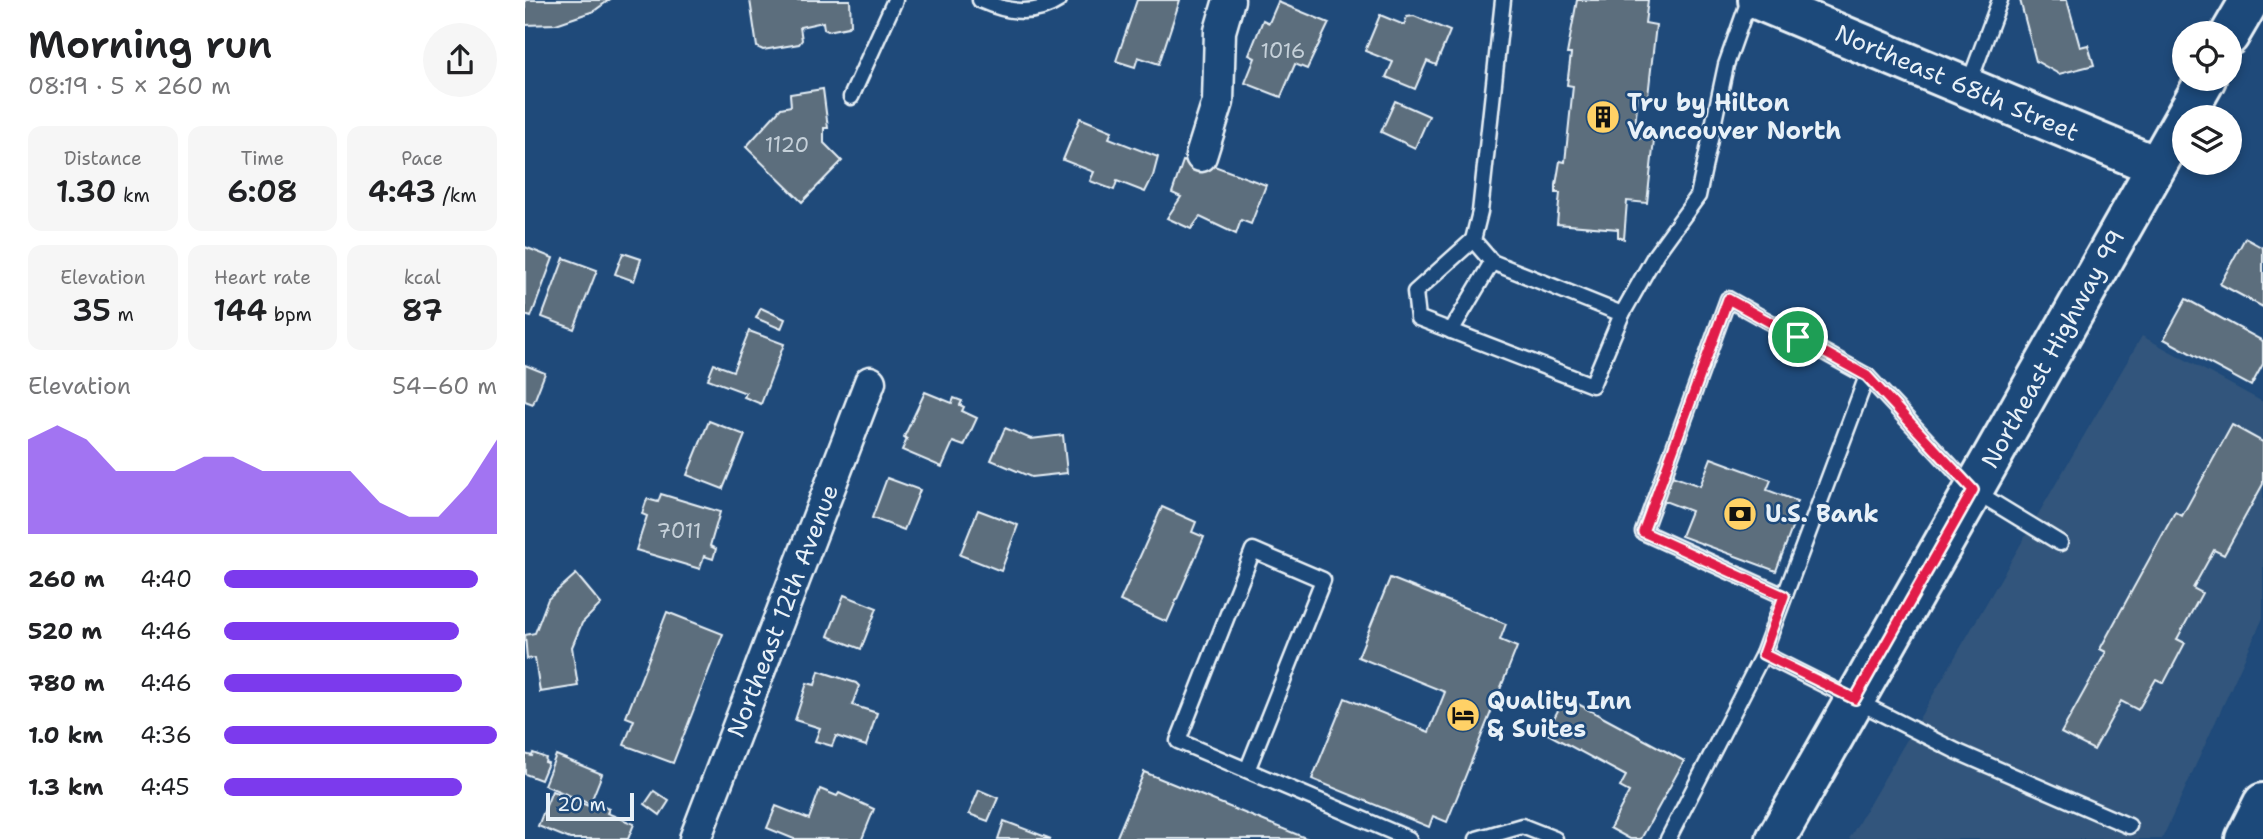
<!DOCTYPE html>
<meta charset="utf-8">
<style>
:root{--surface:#fff;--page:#f6f6f6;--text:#202124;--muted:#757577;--accent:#7c3aed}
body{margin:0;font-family:"Shantell Sans",sans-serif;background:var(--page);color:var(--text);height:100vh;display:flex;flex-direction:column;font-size:26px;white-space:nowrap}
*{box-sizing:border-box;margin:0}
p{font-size:23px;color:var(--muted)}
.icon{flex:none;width:38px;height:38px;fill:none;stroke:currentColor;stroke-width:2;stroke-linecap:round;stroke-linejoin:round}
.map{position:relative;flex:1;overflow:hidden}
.sheet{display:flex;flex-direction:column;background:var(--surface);width:525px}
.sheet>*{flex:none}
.fabs{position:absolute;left:1647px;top:21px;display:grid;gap:14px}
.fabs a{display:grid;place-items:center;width:70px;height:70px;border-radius:50%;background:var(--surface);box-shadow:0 4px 10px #0003;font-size:35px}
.scale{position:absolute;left:21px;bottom:18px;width:88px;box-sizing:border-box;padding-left:7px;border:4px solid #e8f1f8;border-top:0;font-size:19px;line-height:24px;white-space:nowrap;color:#e8f1f8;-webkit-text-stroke:5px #1f4a7a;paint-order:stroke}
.pin{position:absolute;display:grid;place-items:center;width:60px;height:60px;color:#fff;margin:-30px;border:4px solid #fff;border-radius:50%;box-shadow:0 2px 7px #0007}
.round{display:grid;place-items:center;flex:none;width:74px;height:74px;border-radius:37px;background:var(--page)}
.head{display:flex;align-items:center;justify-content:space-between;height:119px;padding:0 28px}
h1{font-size:38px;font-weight:600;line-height:52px}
.figures{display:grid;grid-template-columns:repeat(3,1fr);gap:10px;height:119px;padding:7px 28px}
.figures div{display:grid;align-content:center;border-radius:14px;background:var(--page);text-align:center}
.figures b{font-size:30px;font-weight:600}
.figures small{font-size:19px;font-weight:400}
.figures p{font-size:19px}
.chart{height:196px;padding:14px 28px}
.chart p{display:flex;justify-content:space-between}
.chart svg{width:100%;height:126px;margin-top:7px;fill:var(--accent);opacity:.7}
ul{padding:0 28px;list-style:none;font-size:23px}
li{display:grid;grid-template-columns:112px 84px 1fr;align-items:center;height:52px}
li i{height:18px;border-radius:9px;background:var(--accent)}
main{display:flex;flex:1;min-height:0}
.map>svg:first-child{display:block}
.built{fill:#31557b}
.building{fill:#5c6e7d;stroke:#e8f1f8;stroke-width:2}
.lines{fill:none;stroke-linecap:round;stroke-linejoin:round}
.lane-casing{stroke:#e8f1f8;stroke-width:19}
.street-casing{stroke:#e8f1f8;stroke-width:35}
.secondary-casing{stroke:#e8f1f8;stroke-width:44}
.highway-casing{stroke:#e8f1f8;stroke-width:44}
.lane{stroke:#1f4a7a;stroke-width:14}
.street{stroke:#1f4a7a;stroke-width:30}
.secondary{stroke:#1f4a7a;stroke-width:38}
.highway{stroke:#1f4a7a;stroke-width:38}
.route-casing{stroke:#fff;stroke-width:14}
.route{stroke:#e11d48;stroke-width:9}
.labels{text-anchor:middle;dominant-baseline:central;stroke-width:5;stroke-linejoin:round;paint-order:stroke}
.number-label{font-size:21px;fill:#c5d0d9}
.street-label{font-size:24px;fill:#e8f1f8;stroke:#1f4a7a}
.poi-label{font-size:24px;font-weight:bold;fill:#e8f1f8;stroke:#1f4a7a;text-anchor:start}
</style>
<main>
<section class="sheet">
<div class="head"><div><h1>Morning run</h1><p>08:19 · 5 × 260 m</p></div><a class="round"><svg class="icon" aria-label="share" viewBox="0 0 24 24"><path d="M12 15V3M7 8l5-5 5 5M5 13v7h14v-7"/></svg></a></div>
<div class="figures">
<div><p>Distance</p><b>1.30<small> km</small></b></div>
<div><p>Time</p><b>6:08</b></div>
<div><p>Pace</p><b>4:43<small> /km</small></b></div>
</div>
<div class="figures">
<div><p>Elevation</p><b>35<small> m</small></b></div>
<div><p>Heart rate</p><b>144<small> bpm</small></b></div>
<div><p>kcal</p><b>87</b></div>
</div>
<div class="chart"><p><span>Elevation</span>54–60 m</p>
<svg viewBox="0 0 160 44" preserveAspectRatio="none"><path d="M0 44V11L10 6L20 11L30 22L40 22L50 22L60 17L70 17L80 22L90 22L100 22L110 22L120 33L130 38L140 38L150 27L160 11V44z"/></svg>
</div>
<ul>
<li><b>260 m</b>4:40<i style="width:93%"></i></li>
<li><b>520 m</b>4:46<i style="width:86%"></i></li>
<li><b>780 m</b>4:46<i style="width:87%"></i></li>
<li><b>1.0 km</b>4:36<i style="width:100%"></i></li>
<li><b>1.3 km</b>4:45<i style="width:87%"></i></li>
</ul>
</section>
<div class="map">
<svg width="1738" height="839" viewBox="0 0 1738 839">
<rect width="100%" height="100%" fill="#1f4a7a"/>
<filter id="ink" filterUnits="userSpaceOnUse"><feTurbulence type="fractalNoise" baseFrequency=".0143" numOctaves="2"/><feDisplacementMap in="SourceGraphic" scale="14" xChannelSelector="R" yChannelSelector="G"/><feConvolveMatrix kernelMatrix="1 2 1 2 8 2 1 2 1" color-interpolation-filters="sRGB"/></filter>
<g filter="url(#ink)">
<polygon class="built" points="1617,336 1738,402 1738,618 1637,839 1324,839"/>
<g class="building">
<polygon points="0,0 84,0 69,11 31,24 0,25"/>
<polygon points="225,0 325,0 326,24 323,27 303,31 299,29 298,22 275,27 277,40 274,44 238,50 232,47"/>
<polygon points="612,0 655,0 634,64 613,57 610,67 591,61"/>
<polygon points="1052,0 1123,0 1120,23 1131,25 1123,96 1113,96 1109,137 1129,140 1122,203 1102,201 1099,239 1093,237 1093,229 1032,224 1035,193 1031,193 1031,185 1035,161 1040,162 1048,86 1042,85 1046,54 1042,54"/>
<polygon points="1495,0 1542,0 1555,47 1563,45 1569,65 1534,74 1511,61"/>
<polygon points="753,2 804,23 782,69 770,64 756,97 720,83 730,58 724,55 738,20 744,23"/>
<polygon points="855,15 879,25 882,17 889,16 925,31 911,65 902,61 890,89 861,77 868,62 840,51"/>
<polygon points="298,89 303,128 299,128 299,143 317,161 277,202 221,147 256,108 266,106 265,94"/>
<polygon points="870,101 904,116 890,148 856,132"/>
<polygon points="555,118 587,131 584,138 633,157 628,176 620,192 592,181 589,190 565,181 569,172 538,160"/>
<polygon points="658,161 682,170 684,164 741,185 726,224 716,220 711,234 675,217 666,229 642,218 656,197 647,193"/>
<polygon points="1720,238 1738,248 1738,307 1695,284"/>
<polygon points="0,247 28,258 6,317 0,315"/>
<polygon points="98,253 116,259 109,281 90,274"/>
<polygon points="39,258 72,270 49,329 17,317"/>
<polygon points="1661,299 1738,341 1738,364 1726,386 1639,339"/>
<polygon points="236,308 260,319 256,329 231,318"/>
<polygon points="224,331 259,344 236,404 219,397 221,393 183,379 189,364 208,371"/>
<polygon points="0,365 20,373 8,404 0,401"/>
<polygon points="400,392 427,403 429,398 437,401 435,405 439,407 437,411 452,418 439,446 428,442 417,467 377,450 382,439 379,437"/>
<polygon points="184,421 220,435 198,489 162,475"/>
<polygon points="1707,425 1738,442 1738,484 1699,555 1689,550 1668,588 1677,593 1652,639 1660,643 1639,683 1631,679 1613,710 1596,701 1569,750 1536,733 1581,652 1575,649 1650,512 1657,516"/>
<polygon points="480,428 506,439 538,435 542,473 506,477 466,460"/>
<polygon points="1186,458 1246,480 1242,490 1272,501 1265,518 1270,520 1251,571 1156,536 1166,511 1134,499 1144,475 1175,486"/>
<polygon points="362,478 395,490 379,530 347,518"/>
<polygon points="136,494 195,512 185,546 191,549 188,559 179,556 175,569 111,550 122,516 117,514 122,499 133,502"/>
<polygon points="637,507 671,522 667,532 679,537 642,622 595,601"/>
<polygon points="453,510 493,525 476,571 435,555"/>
<polygon points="51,574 76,604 57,623 47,647 53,686 15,692 10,658 2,659 0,635 10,633 23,599"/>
<polygon points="865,578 981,624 975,640 992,647 922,822 908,816 904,827 787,779 820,698 904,732 920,692 833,657"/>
<polygon points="319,595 352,608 336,649 303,636"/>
<polygon points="142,612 198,634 148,763 99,745 109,720 101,717"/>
<polygon points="294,671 331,683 334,686 327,705 352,713 341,746 311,736 307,746 290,741 295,728 270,720 282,683 290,685"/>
<polygon points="1040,697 1159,761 1116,839 1105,839 1085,828 1104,792 1095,787 1101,776 1021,733"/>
<polygon points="8,753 21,758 20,762 23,763 16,780 0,774 0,754 7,756"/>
<polygon points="31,755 77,774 65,804 19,785"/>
<polygon points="619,772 783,839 591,839"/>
<polygon points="295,789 312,796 314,793 349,809 337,839 269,839 242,828 251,806 284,819"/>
<polygon points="454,790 473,798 463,821 444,814"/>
<polygon points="27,791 66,807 67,802 84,809 82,813 109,824 103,839 45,839 13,826"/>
<polygon points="129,791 144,801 135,815 120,804"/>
<polygon points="479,821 526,839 473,839"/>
</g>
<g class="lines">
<g class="lane-casing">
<g id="lane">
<path d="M455 0C482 12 508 17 534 0"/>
<polyline points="978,0 955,212 948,240 967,262 1097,314 1131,254 1173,196 1201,65 1224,0"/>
<polyline points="1443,86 1475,0"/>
<polyline points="326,97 370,0"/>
<polyline points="948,240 890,292 893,318 1067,385 1097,314"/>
<polyline points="926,331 967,262"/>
<polyline points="1259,596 1118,532 1203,299 1342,376"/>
<polyline points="1238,654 1342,376 1448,490 1535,543"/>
<polyline points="723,768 798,580 728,550 653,741 884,839"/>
<polyline points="952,839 997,826 1030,839"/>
<polyline points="1143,839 1238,654 1433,752 1604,826"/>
</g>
</g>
<g class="street-casing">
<g id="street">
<polyline points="676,156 693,102 695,31 704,0"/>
<polyline points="170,839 345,382"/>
</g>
</g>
<g class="secondary-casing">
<g id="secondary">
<polyline points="1233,0 1631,166"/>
<polyline points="1704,36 1725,0"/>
<polyline points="1251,839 1681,79"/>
</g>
</g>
<g class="highway-casing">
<polyline id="highway" points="1720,839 1738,803"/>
</g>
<use href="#lane" class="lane"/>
<use href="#street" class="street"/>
<use href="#secondary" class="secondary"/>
<use href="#highway" class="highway"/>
</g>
</g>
<g class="lines" filter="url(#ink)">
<g class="route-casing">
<polygon id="route" points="1203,299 1342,376 1448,490 1330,699 1238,654 1259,596 1118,532"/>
</g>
<use href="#route" class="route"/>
</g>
<defs>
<g id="building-disc" transform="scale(1.75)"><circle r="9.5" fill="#ffd166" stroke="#1f4a7a"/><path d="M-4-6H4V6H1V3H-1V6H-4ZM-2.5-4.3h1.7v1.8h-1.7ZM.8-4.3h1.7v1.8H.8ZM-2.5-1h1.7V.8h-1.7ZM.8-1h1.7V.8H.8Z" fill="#111"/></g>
<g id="bank-disc" transform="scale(1.75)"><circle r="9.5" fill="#ffd166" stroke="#1f4a7a"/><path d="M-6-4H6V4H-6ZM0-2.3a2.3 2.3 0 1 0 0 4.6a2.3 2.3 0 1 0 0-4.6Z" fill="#111"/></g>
<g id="hotel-disc" transform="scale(1.75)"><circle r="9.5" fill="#ffd166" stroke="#1f4a7a"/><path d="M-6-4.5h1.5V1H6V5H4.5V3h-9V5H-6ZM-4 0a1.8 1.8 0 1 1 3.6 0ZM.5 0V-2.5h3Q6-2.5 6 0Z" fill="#111"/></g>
</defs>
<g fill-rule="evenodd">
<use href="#building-disc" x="1078" y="117"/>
<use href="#bank-disc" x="1215" y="514"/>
<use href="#hotel-disc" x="938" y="715"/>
</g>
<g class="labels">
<g class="number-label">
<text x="758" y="51">1016</text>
<text x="262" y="145">1120</text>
<text x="154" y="531">7011</text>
</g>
<g class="street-label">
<text transform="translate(1432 83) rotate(23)">Northeast 68th Street</text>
<text transform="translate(1528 349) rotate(-61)">Northeast Highway 99</text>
<text transform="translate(258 611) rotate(-69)">Northeast 12th Avenue</text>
</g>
<g class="poi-label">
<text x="1102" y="103">Tru by Hilton<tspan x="1102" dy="28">Vancouver North</tspan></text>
<text x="1240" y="514">U.S. Bank</text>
<text x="962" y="701">Quality Inn<tspan x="962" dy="28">&amp; Suites</tspan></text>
</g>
</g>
</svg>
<div class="fabs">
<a><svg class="icon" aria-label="locate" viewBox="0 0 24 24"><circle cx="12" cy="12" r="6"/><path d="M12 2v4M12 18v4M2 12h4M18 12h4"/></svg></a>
<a><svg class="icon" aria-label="layers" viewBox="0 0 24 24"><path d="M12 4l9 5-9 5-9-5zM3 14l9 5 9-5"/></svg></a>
</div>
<div class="scale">20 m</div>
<div class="pin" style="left:1273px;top:337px;background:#1e9e55"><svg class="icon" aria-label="arrive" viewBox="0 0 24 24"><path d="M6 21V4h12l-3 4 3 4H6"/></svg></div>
</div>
</main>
